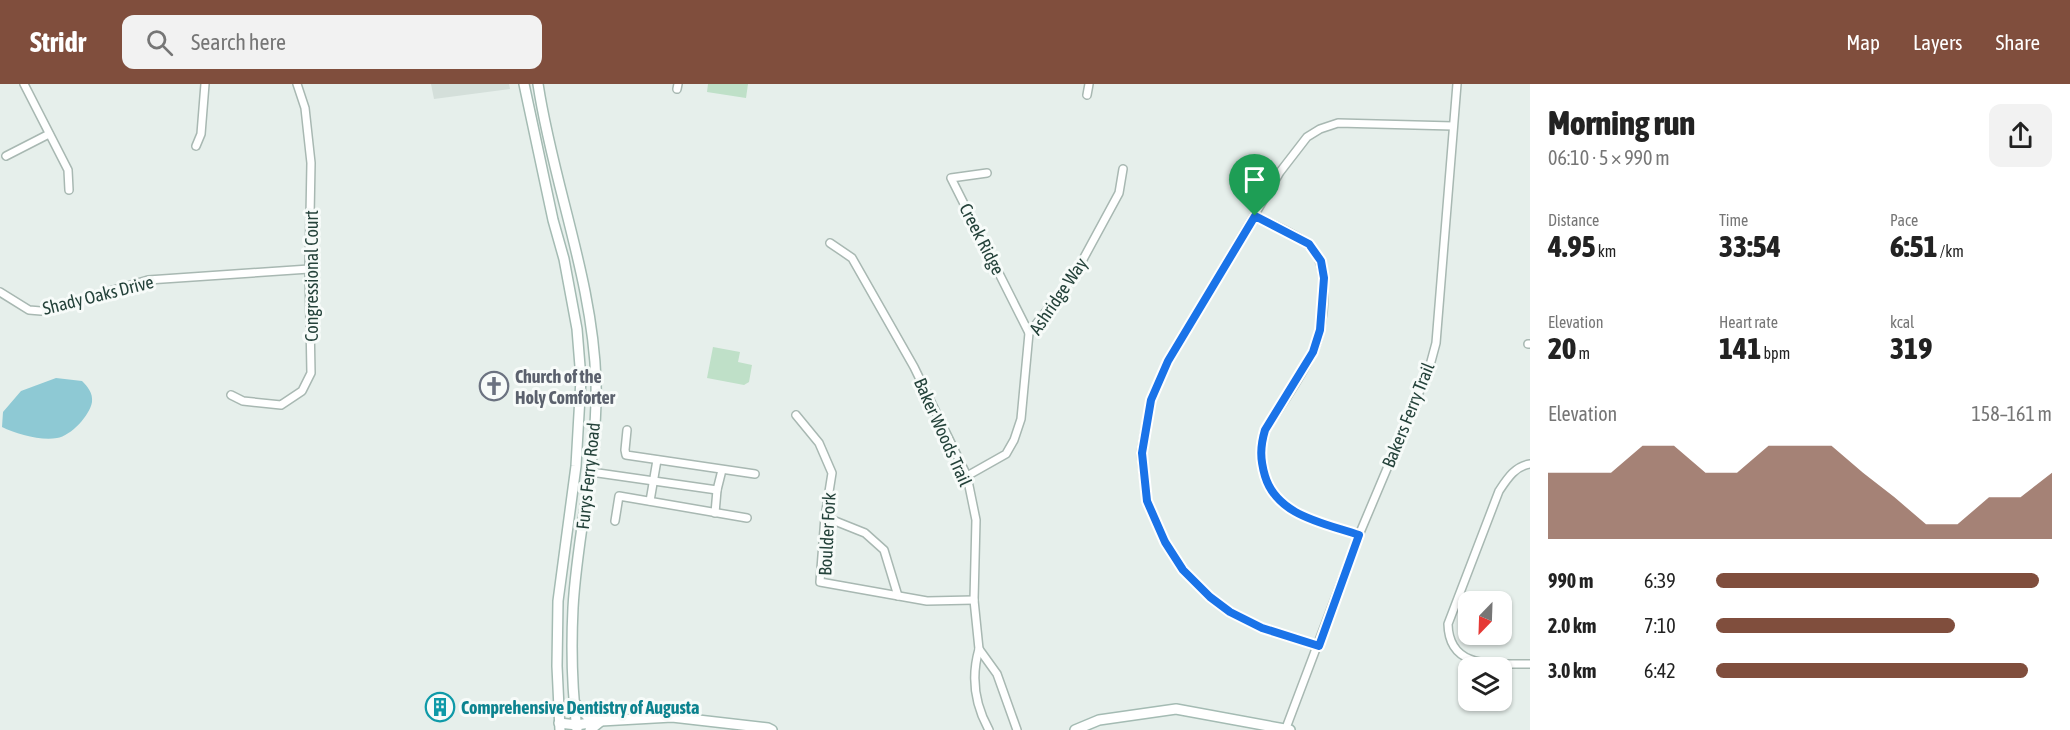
<!DOCTYPE html>
<meta charset="utf-8">
<style>
:root{--surface:#fff;--page:#f2f2f2;--text:#222;--muted:#767676;--accent:#804e3d}
body{margin:0;font-family:"Asap Condensed",sans-serif;background:var(--page);color:var(--text);height:100vh;display:flex;flex-direction:column;font-size:22px;white-space:nowrap}
*{box-sizing:border-box;margin:0}
p{font-size:20px;color:var(--muted)}
.icon{flex:none;width:33px;height:33px;fill:none;stroke:currentColor;stroke-width:2;stroke-linecap:round;stroke-linejoin:round}
.map{position:relative;flex:1;overflow:hidden}
.panel{display:flex;flex-direction:column;background:var(--surface);width:540px}
.panel>*{flex:none}
.needle{width:39px;rotate:203deg}
.controls{position:absolute;left:1458px;top:507px;display:grid;gap:12px}
.controls a{display:grid;place-items:center;width:54px;height:54px;border-radius:12px;background:var(--surface);box-shadow:0 2px 4px #0004;font-size:30px}
.pin{position:absolute;display:grid;place-items:center;width:51px;height:51px;color:#fff;margin:-62px -26px;border-radius:50% 50% 50% 0;rotate:-45deg;box-shadow:0 0 6px #0007}
.pin .icon{rotate:45deg}
.round{display:grid;place-items:center;flex:none;width:63px;height:63px;border-radius:12px;background:var(--page)}
.headline{display:flex;align-items:center;justify-content:space-between;height:102px;padding:0 18px}
h1{font-size:33px;font-weight:800;line-height:45px}
.stats{display:grid;grid-template-columns:repeat(3,1fr);gap:9px;height:102px;padding:6px 18px}
.stats div{display:grid;align-content:center}
.stats b{font-size:30px;font-weight:800}
.stats small{font-size:16px;font-weight:400}
.stats p{font-size:16px}
.chart{height:168px;padding:12px 18px}
.chart p{display:flex;justify-content:space-between}
.chart svg{width:100%;height:108px;margin-top:6px;fill:var(--accent);opacity:.7}
ul{padding:0 18px;list-style:none;font-size:20px}
li{display:grid;grid-template-columns:96px 72px 1fr;align-items:center;height:45px}
li i{height:15px;border-radius:8px;background:var(--accent)}
header{display:flex;align-items:center;gap:36px;box-sizing:border-box;height:84px;padding:0 30px;background:var(--accent);color:#fff}
header strong{font-size:28px}
nav{display:flex;gap:33px;margin-inline-start:auto;font-size:21px}
.search{width:420px;height:54px;background:var(--page);display:flex;align-items:center;gap:15px;box-sizing:border-box;padding:0 21px;border-radius:12px;color:var(--muted);font-size:22px}
main{display:flex;flex:1;min-height:0}
.map>svg:first-child{display:block}
.built{fill:#d4dfda}
.green{fill:#bfe0c8}
.water{fill:#8ec9d4}
.lines{fill:none;stroke-linecap:round;stroke-linejoin:round}
.street-casing{stroke:#a8b8b2;stroke-width:10}
.secondary-casing{stroke:#a4bbb3;stroke-width:12}
.street{stroke:#fff;stroke-width:7}
.secondary{stroke:#fff;stroke-width:9}
.route-casing{stroke:#fff;stroke-width:12}
.route{stroke:#1a73e8;stroke-width:8}
.labels{text-anchor:middle;dominant-baseline:central;stroke-width:6;stroke-linejoin:round;paint-order:stroke}
.street-label{font-size:18px;fill:#24423a;stroke:#f7fbf9}
.worship-label{font-size:18px;font-weight:bold;fill:#5b616d;stroke:#f7fbf9;text-anchor:start}
.culture-label{font-size:18px;font-weight:bold;fill:#0d838f;stroke:#f7fbf9;text-anchor:start}
</style>
<header>
<strong>Stridr</strong>
<div class="search"><svg class="icon" aria-label="search" viewBox="0 0 24 24"><circle cx="10" cy="10" r="6"/><path d="M15 15l6 6"/></svg>Search here</div>
<nav><a>Map</a><a>Layers</a><a>Share</a></nav>
</header>
<main>
<div class="map">
<svg width="1530" height="646" viewBox="0 0 1530 646">
<rect width="100%" height="100%" fill="#e6efeb"/>
<polygon class="built" points="431,0 509,0 510,5 434,15"/>
<g class="green">
<polygon points="708,0 748,0 746,14 707,8"/>
<polygon points="713,263 740,268 738,278 752,281 749,298 744,301 707,294"/>
</g>
<path class="water" d="M56 294 82 297C88 303 93 309 92 318 90 331 71 352 57 354 41 357 16 350 2 343L3 328 21 307Z"/>
<g class="lines">
<g class="street-casing">
<g id="street">
<polyline points="24,0 68,86 69,106"/>
<polyline points="677,5 678,0"/>
<polyline points="1087,11 1089,0"/>
<polyline points="196,62 201,50 205,0"/>
<polyline points="6,72 49,50"/>
<polyline points="987,89 951,94 1029,249"/>
<path d="M1255 132C1271 140 1294 149 1308 160 1332 179 1325 243 1313 268 1300 295 1281 321 1265 347 1260 363 1260 375 1265 392 1277 432 1324 439 1359 451"/>
<polyline points="830,159 852,174 914,283 967,392 976,436 974,516 979,565 997,590 1017,646"/>
<polyline points="0,208 29,226 41,227 148,196 309,185"/>
<polyline points="1528,260 1530,260"/>
<polyline points="231,311 243,317 281,321 302,307 311,289 309,185 311,79 305,24 297,0"/>
<polyline points="796,331 819,359 832,389 825,433 820,498 927,517 974,516"/>
<polyline points="627,346 625,366 626,371 755,390"/>
<path d="M1530 380C1515 382 1507 395 1499 407L1448 540C1449 587 1496 579 1530 580"/>
<polyline points="591,388 717,406"/>
<polyline points="967,392 1006,370 1014,356 1021,335 1029,249 1074,192 1119,109 1123,85"/>
<polyline points="650,417 657,376"/>
<polyline points="715,429 717,406 722,386"/>
<polyline points="825,433 865,449 884,466 898,512"/>
<polyline points="615,437 619,412 747,434"/>
<polyline points="1319,562 1262,544 1230,528 1210,513 1183,486 1165,458 1147,417 1141,369 1151,316 1168,277 1280,88 1307,53 1320,45 1338,39 1453,42"/>
<path d="M979 565C971 593 975 621 989 646"/>
<polyline points="1286,644 1359,451 1429,285 1436,259 1457,0"/>
</g>
</g>
<g class="secondary-casing">
<g id="secondary">
<polyline points="524,0 553,136 564,175 577,245 581,295 576,382 558,517 557,582 560,646"/>
<path d="M538 0C553 100 593 196 596 298 598 374 577 448 573 524 571 564 572 605 577 646"/>
<polyline points="575,619 588,633 601,637 590,646"/>
<polyline points="559,639 577,641 601,637 672,633 768,644 772,646"/>
<polyline points="1075,646 1099,636 1176,625 1290,646"/>
</g>
</g>
<use href="#street" class="street"/>
<use href="#secondary" class="secondary"/>
</g>
<g class="lines">
<g class="route-casing">
<path id="route" d="M1255 132 1309 160 1321 177 1324 194 1320 246 1313 268 1265 346C1260 363 1260 375 1265 392 1277 432 1324 439 1359 451L1319 562 1262 544 1230 528 1210 513 1183 486 1165 458 1147 417 1142 369 1151 316 1168 277Z"/>
</g>
<use href="#route" class="route"/>
</g>
<defs>
<g id="church-ring" transform="scale(1.5)"><circle r="9.5" fill="#f7fbf9" stroke="#6b7280" stroke-width="1.5"/><path d="M-1.2-6h2.4v3.5h3.3v2.4h-3.3V6h-2.4V-.1h-3.3v-2.4h3.3Z" fill="#6b7280"/></g>
<g id="building-ring" transform="scale(1.5)"><circle r="9.5" fill="#f7fbf9" stroke="#0f9aa8" stroke-width="1.5"/><path d="M-4-6H4V6H1V3H-1V6H-4ZM-2.5-4.3h1.7v1.8h-1.7ZM.8-4.3h1.7v1.8H.8ZM-2.5-1h1.7V.8h-1.7ZM.8-1h1.7V.8H.8Z" fill="#0f9aa8"/></g>
</defs>
<g fill-rule="evenodd">
<use href="#church-ring" x="494" y="302"/>
<use href="#building-ring" x="440" y="623"/>
</g>
<g class="labels">
<g class="street-label">
<text transform="translate(982 155) rotate(63)">Creek Ridge</text>
<text transform="translate(311 192) rotate(-90)">Congressional Court</text>
<text transform="translate(98 211) rotate(-14)">Shady Oaks Drive</text>
<text transform="translate(1058 212) rotate(-56)">Ashridge Way</text>
<text transform="translate(1408 331) rotate(-68)">Bakers Ferry Trail</text>
<text transform="translate(943 348) rotate(66)">Baker Woods Trail</text>
<text transform="translate(588 392) rotate(-84)">Furys Ferry Road</text>
<text transform="translate(827 450) rotate(-87)">Boulder Fork</text>
</g>
<g class="worship-label">
<text x="515" y="292">Church of the<tspan x="515" dy="21">Holy Comforter</tspan></text>
</g>
<g class="culture-label">
<text x="461" y="623">Comprehensive Dentistry of Augusta</text>
</g>
</g>
</svg>
<div class="controls">
<a><svg class="needle" viewBox="-14 -14 28 28"><path d="M0-13l5 13h-10z" fill="#e53935"/><path d="M0 13l5-13h-10z" fill="#767676"/></svg></a>
<a><svg class="icon" aria-label="layers" viewBox="0 0 24 24"><path d="M12 4l9 5-9 5-9-5zM3 14l9 5 9-5"/></svg></a>
</div>
<div class="pin" style="left:1255px;top:132px;background:#1e9e55"><svg class="icon" aria-label="arrive" viewBox="0 0 24 24"><path d="M6 21V4h12l-3 4 3 4H6"/></svg></div>
</div>
<section class="panel">
<div class="headline"><div><h1>Morning run</h1><p>06:10 · 5 × 990 m</p></div><a class="round"><svg class="icon" aria-label="share" viewBox="0 0 24 24"><path d="M12 15V3M7 8l5-5 5 5M5 13v7h14v-7"/></svg></a></div>
<div class="stats">
<div><p>Distance</p><b>4.95<small> km</small></b></div>
<div><p>Time</p><b>33:54</b></div>
<div><p>Pace</p><b>6:51<small> /km</small></b></div>
</div>
<div class="stats">
<div><p>Elevation</p><b>20<small> m</small></b></div>
<div><p>Heart rate</p><b>141<small> bpm</small></b></div>
<div><p>kcal</p><b>319</b></div>
</div>
<div class="chart"><p><span>Elevation</span>158–161 m</p>
<svg viewBox="0 0 160 44" preserveAspectRatio="none"><path d="M0 44V17L10 17L20 17L30 6L40 6L50 17L60 17L70 6L80 6L90 6L100 17L110 27L120 38L130 38L140 27L150 27L160 17V44z"/></svg>
</div>
<ul>
<li><b>990 m</b>6:39<i style="width:96%"></i></li>
<li><b>2.0 km</b>7:10<i style="width:71%"></i></li>
<li><b>3.0 km</b>6:42<i style="width:93%"></i></li>
</ul>
</section>
</main>
